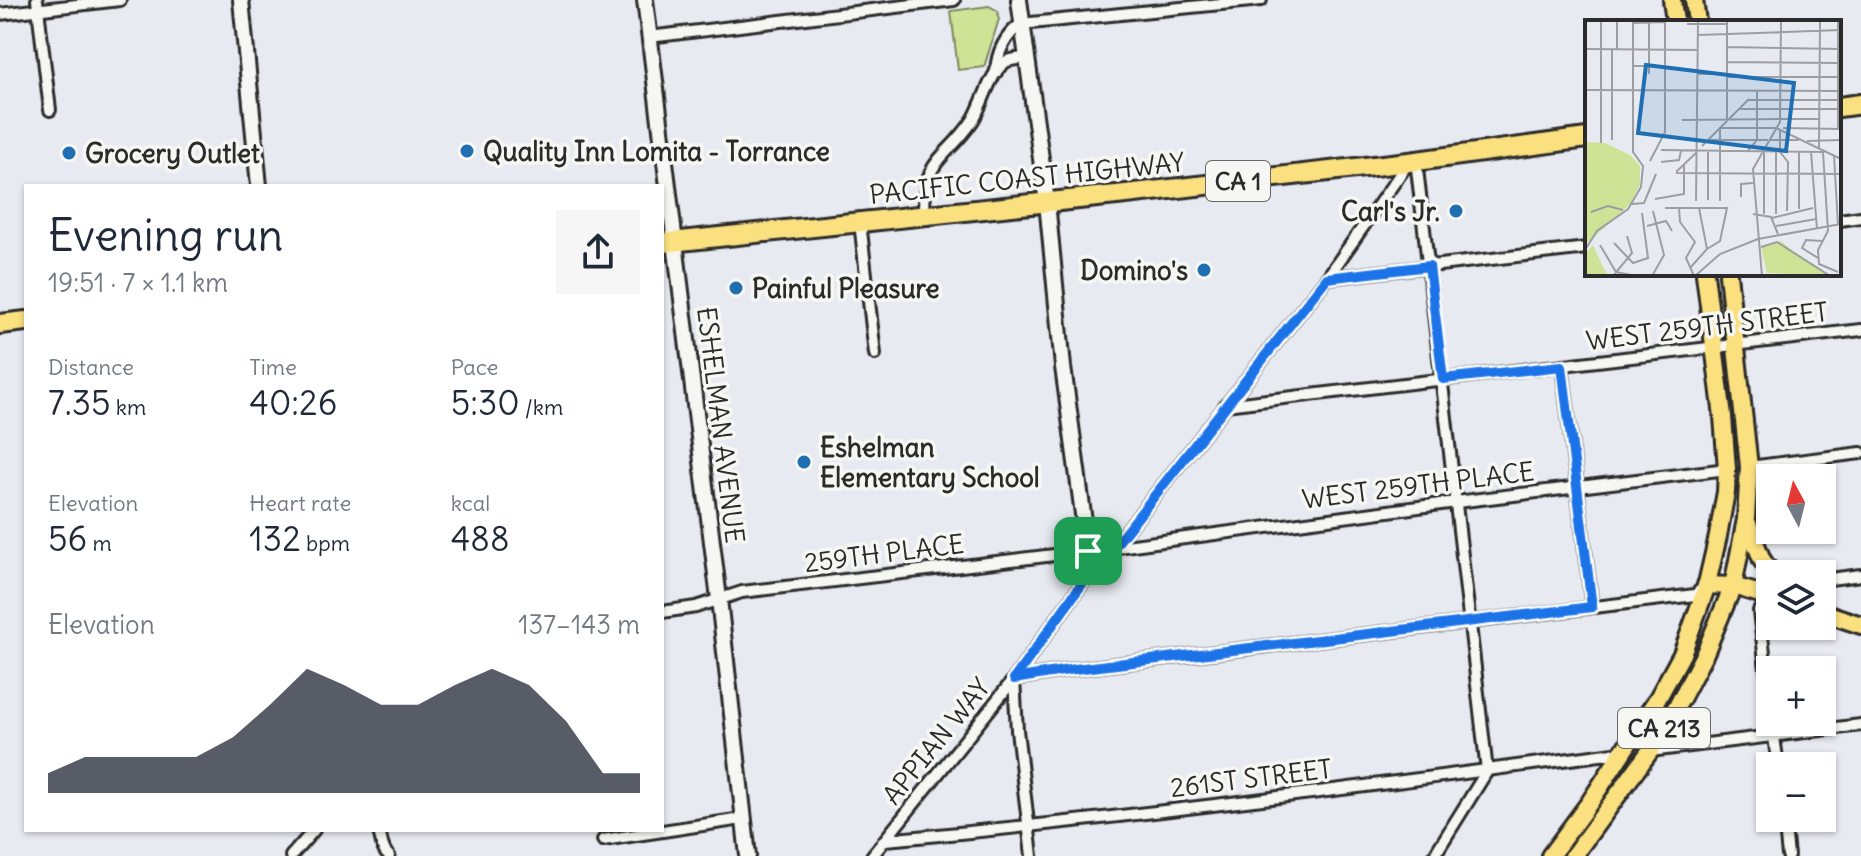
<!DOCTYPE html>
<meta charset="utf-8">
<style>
:root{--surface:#fff;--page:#f6f6f7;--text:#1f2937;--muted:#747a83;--accent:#111827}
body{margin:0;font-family:Delius,sans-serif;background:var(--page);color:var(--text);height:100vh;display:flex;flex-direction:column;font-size:30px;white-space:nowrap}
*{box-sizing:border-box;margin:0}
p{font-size:26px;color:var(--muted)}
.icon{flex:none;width:44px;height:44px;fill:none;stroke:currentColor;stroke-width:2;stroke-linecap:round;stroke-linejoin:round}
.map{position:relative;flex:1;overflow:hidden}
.sheet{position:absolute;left:24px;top:184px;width:640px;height:648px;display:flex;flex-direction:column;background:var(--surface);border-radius:0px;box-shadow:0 2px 6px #0004}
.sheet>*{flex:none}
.needle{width:52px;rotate:353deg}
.buttons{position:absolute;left:1756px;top:464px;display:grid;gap:16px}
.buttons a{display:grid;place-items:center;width:80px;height:80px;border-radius:0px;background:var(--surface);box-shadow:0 2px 6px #0004;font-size:40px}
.pin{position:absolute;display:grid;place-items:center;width:68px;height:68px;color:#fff;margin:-34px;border-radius:16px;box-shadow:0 4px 12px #0006}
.round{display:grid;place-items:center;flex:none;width:84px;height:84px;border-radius:0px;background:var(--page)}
.overview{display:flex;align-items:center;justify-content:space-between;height:136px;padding:0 24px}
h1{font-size:44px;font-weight:600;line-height:60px}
.stats{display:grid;grid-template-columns:repeat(3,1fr);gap:12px;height:136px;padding:8px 24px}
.stats div{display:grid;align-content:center}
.stats b{font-size:34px;font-weight:600}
.stats small{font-size:22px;font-weight:400}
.stats p{font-size:22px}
.chart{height:224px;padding:16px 24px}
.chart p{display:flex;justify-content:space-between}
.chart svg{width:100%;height:144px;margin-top:8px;fill:var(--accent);opacity:.7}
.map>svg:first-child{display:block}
.green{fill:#cfe397;stroke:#7d8761;stroke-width:2}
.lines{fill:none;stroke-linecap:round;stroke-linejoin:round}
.street-casing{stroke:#2b2b2b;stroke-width:16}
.secondary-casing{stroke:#2b2b2b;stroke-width:20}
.primary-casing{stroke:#2b2b2b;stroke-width:22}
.highway-casing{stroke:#2b2b2b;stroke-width:24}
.street{stroke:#f6f6f2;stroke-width:10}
.secondary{stroke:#f6f6f2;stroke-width:14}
.primary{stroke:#fbe080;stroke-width:16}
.highway{stroke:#fbe080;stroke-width:18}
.route-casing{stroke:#fff;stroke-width:16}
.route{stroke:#1a73e8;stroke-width:10}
.poi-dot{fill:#1f6fb2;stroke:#f6f6f2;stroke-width:3}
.labels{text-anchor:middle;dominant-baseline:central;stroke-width:7;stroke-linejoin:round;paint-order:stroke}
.shield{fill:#f6f6f2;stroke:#686867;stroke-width:2}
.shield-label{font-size:24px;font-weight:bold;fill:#2b2b2b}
.poi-label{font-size:26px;font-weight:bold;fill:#2b2b2b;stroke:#f6f6f2;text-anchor:start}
.street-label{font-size:26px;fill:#2b2b2b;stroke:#f6f6f2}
.inset-road{fill:none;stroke:#9c9ea2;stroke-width:2}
.view{fill:#1f6fb2;fill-opacity:0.15;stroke:#1f6fb2;stroke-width:4}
.inset-edge{fill:none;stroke:#2b2b2b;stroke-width:4}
</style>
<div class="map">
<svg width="1861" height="856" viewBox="0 0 1861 856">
<rect width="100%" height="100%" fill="#e8eaf1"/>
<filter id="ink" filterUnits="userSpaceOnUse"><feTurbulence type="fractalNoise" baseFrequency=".0125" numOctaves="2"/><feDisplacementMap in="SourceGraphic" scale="16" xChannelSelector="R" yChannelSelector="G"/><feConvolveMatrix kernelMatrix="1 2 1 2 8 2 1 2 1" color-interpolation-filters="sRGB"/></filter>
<g filter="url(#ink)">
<polygon class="green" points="989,6 998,11 999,19 984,67 958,70 951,11"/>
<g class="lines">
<g class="street-casing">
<g id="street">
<polyline points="37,0 50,110"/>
<polyline points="0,14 120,0"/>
<polyline points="649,37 954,0"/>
<path d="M996 72C997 51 1005 36 1021 24L1261 0"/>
<polyline points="1416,160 1487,771 1434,856"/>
<path d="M924 215C923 156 946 161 973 120 983 104 991 69 1007 61 1013 59 1020 59 1026 57"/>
<polyline points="1839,220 1861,217"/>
<polyline points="860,222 875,354"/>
<polyline points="1327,278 1587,248"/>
<polyline points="1562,366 1592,607"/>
<polyline points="1225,405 1861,330"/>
<polyline points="1749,467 1861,453"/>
<polyline points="1822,580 1861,575"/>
<polyline points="1759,611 1770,703"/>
<polyline points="662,612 696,607 742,592 1088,551 1456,502 1727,469"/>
<polyline points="1772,722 1778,766"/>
<polyline points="1650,751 1861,725"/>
<polyline points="1784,818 1788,856"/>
<path d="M378 830C383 839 380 849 389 856"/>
<polyline points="603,840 742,819"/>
<path d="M885 840C1131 818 1377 785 1622 752"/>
<polyline points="291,856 314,830"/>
<polyline points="872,856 1014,679 1089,574 1114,547 1327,278 1408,163"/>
<polyline points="1032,856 1017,730 1014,679 1075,669 1695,595 1705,586"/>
</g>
</g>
<g class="secondary-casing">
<g id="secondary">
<polyline points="241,0 259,186"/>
<polyline points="645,0 719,599 748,856"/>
<polyline points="1019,0 1047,202 1063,367 1088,551"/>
</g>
</g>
<g class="primary-casing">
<g id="primary">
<polyline points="1672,0 1675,22"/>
<polyline points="1694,0 1697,22"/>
<polyline points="1747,521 1762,560 1772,574"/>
<polyline points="1706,585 1733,586 1770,597"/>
<polyline points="1822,612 1861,625"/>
<polyline points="1550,856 1590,802 1658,698 1682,654 1706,588 1718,536 1726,492 1727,469 1723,417 1705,274"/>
<polyline points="1573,856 1650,751 1681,699 1705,653 1733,586 1746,519 1749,467 1728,274"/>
</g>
</g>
<g class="highway-casing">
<g id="highway">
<polyline points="1839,107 1861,104"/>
<polyline points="662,243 1126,194 1409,162 1587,138"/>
<polyline points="0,324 26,321"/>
</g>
</g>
<use href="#street" class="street"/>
<use href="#secondary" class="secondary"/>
<use href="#primary" class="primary"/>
<use href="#highway" class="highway"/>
</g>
</g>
<g class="lines" filter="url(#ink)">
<g class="route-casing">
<polygon id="route" points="1429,266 1443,379 1562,366 1592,607 1075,669 1014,679 1089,574 1088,551 1114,547 1327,278"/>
</g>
<use href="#route" class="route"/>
</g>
<g class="poi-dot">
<circle cx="467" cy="151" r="8"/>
<circle cx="69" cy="153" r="8"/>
<circle cx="1456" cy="211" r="8"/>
<circle cx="1204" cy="270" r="8"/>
<circle cx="736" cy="288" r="8"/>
<circle cx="804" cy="462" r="8"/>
</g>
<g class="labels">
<g class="shield">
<rect x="1206" y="161" width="64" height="40" rx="6"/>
<rect x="1618" y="708" width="92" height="40" rx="6"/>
</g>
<g class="shield-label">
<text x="1238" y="181">CA 1</text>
<text x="1664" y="728">CA 213</text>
</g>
<g class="poi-label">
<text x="483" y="151">Quality Inn Lomita - Torrance</text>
<text x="85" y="153">Grocery Outlet</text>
<text x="1440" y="211" text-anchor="end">Carl's Jr.</text>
<text x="1188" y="270" text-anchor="end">Domino's</text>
<text x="752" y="288">Painful Pleasure</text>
<text x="820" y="447">Eshelman<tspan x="820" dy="30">Elementary School</tspan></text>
</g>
<g class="street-label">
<text transform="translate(1027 178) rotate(-6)">PACIFIC COAST HIGHWAY</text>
<text transform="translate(1707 326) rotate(-7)">WEST 259TH STREET</text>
<text transform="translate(721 425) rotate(83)">ESHELMAN AVENUE</text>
<text transform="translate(1418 485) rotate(-7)">WEST 259TH PLACE</text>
<text transform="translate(884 553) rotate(-7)">259TH PLACE</text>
<text transform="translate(936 741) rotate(-51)">APPIAN WAY</text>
<text transform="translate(1251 778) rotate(-7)">261ST STREET</text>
</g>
</g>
<g transform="translate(1585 20)">
<rect width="256" height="256" fill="#e8eaf1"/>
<path d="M0 122 20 123 45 135 55 146V165L45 184 0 225ZM196 221 208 231 247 256 182 253 176 227ZM8 225 19 249 24 256H0V234Z" fill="#cfe397"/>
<path class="inset-road" d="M48 3 80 2M102 4H142M113 15 256 10M142 27 256 29M0 29 113 30M32 29V0M142 42 256 43M48 46H80M64 54V0M112 54H142M142 57H256M0 70 256 71M164 80H253M155 89H256M195 99H234M97 100 194 99M142 101V0M191 108 256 139M198 108 256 109M253 109V0M195 110V132L203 142 202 191M27 120V29M125 120H183M185 120H214M222 121 256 120M16 123V0M117 126 164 79M234 128 235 0M76 130 238 132M162 132 172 120V71M191 132V194M226 132 232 209M238 132 243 211 233 230 234 244 253 252M249 136 253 205M65 141 80 112V0M76 142 94 140 96 131M91 152 111 133M91 153 256 154M156 177V164L168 163M70 179 99 174V144M123 180V132M111 181 113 0M135 181V108H191M47 184 59 183 71 154M94 187 95 202 110 222 101 238 109 256M80 188H142L135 221 122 229M214 189V132M6 192 23 186 38 190M168 194 186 197 193 214M179 194V132M187 198 228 188M62 206 81 201 87 211M191 206 231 199M29 223 48 243 63 238 57 193M15 225 31 252 51 256M176 227 192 222 245 256M0 230 12 211 43 189 56 167 58 146 48 132V0M233 238 217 228 221 220 237 221M105 248 122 229 114 188M28 256 47 233 42 216M67 256 79 235 68 191M110 256 135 234 173 219 256 204M177 256 168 149 195 102 196 0"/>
<path class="view" d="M61 45 209 63 201 131 53 113Z"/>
<rect width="256" height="256" class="inset-edge"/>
</g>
</svg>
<div class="buttons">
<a><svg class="needle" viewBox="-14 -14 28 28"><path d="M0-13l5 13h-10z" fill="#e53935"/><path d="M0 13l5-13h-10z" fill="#747a83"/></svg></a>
<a><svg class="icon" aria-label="layers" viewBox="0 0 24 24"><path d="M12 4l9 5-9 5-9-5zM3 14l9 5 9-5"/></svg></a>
<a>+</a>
<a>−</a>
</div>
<div class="pin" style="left:1088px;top:551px;background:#1e9e55"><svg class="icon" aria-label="arrive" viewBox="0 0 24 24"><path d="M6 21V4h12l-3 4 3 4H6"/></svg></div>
<section class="sheet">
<div class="overview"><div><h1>Evening run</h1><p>19:51 · 7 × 1.1 km</p></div><a class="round"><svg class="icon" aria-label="share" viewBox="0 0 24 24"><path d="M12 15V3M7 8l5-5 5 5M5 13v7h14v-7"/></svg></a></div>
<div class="stats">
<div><p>Distance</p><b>7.35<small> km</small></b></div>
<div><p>Time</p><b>40:26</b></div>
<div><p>Pace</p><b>5:30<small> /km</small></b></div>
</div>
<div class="stats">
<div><p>Elevation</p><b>56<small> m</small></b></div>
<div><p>Heart rate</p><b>132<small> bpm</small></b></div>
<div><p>kcal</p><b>488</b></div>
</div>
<div class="chart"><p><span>Elevation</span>137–143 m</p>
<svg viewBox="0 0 160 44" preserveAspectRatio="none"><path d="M0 44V38L10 33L20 33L30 33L40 33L50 27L60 17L70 6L80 11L90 17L100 17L110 11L120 6L130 11L140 22L150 38L160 38V44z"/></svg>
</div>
</section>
</div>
